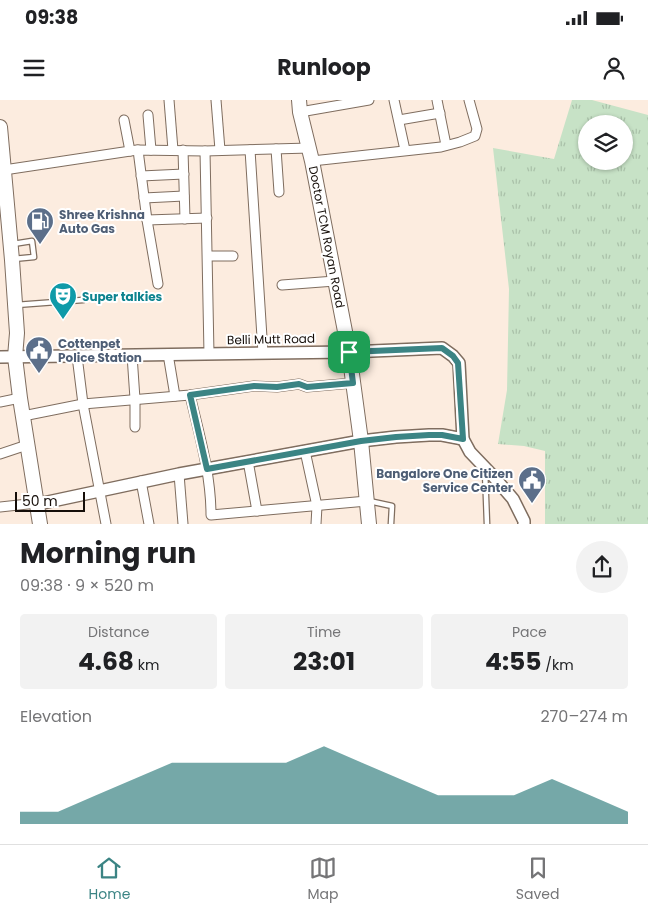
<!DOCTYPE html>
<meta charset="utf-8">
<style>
:root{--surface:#fff;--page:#f2f2f2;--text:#202124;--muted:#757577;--line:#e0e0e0;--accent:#3b8484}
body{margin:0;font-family:Poppins,sans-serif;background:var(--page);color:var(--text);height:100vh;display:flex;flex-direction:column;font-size:19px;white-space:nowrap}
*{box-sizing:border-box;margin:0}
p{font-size:16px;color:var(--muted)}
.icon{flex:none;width:28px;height:28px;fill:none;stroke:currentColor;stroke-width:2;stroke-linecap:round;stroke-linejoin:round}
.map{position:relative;height:424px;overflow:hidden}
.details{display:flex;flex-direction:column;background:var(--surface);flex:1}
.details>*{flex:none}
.fabs{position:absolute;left:578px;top:15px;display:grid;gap:10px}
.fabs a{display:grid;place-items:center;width:55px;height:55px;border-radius:50%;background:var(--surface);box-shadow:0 1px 4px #0004;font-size:25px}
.scale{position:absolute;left:15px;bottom:12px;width:70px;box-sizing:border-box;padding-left:5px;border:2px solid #150e09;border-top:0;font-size:14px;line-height:18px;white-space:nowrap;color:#150e09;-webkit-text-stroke:4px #fff;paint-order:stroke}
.pin{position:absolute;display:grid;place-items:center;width:42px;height:42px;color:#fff;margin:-21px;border-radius:10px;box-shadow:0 2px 8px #0006}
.round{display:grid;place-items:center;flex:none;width:52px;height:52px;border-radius:26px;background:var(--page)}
.headline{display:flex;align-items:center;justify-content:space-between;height:85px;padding:0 20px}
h1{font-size:28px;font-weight:700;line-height:38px}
.stats{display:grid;grid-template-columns:repeat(3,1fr);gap:8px;height:85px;padding:5px 20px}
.stats div{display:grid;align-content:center;border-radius:5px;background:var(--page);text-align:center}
.stats b{font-size:25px;font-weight:700}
.stats small{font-size:14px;font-weight:400}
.stats p{font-size:14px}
.chart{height:140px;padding:10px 20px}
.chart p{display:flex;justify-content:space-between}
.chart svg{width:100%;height:90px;margin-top:5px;fill:var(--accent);opacity:.7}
.status{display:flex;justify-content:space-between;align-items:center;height:35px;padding:0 25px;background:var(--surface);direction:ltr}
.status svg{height:14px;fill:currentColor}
header{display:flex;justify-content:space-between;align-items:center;height:65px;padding:0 20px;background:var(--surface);font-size:22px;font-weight:700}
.tab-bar{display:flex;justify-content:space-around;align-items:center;height:70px;border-top:1px solid var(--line);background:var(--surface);font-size:14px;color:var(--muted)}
.tab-bar a{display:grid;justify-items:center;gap:2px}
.tab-bar .on{color:var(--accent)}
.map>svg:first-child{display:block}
.grass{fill:url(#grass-tufts);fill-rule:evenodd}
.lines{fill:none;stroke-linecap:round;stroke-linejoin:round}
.service-casing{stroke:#7f6d5f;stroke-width:7}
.minor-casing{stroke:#7f6d5f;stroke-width:11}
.tertiary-casing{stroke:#7f6d5f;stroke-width:14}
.secondary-casing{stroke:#7f6d5f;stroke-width:16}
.service{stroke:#fff;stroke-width:4.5}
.minor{stroke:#fff;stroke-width:9}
.tertiary{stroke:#fff;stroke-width:11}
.secondary{stroke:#fff;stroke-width:14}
.route-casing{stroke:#fff;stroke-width:10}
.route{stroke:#3b8484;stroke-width:6}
.labels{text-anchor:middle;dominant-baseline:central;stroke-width:4;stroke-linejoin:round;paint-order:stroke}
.service-label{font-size:12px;font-weight:bold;fill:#4e5e75;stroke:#fff;text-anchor:start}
.street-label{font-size:12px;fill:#150e09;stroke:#fff}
.culture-label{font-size:12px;font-weight:bold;fill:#0d838f;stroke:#fff;text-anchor:start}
</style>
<div class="status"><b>09:38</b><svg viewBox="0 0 49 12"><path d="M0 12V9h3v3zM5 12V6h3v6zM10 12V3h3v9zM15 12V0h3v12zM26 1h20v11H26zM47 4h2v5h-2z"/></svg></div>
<header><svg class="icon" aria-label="menu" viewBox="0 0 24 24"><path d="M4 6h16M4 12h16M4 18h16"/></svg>Runloop<svg class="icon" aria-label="person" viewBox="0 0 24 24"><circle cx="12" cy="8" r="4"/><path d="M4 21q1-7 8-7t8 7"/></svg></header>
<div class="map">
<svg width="648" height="424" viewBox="0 0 648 424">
<defs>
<pattern id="grass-tufts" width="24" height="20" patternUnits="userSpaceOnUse" patternTransform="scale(1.25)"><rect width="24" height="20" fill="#c7e2c6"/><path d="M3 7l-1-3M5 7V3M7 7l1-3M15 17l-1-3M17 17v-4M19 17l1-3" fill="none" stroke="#aac1a9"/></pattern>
</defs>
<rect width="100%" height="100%" fill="#fcecdf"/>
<path class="grass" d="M572 0H592L648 15V424H545V351L524 346 498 344 507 290 509 189 493 48 554 59ZM586 24H624V61H586Z"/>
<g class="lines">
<g class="service-casing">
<g id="service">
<polyline points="13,144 32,141 34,157 13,159"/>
<polyline points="16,205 83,200"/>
<polyline points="485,371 487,424"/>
<polyline points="369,401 392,406 391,424"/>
</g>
</g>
<g class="minor-casing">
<g id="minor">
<polyline points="169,0 173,50"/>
<polyline points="216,0 220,50"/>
<polyline points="394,0 405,50"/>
<polyline points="437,0 446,45"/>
<polyline points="300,12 369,0"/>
<polyline points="148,15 151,50"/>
<polyline points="124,20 130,51"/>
<polyline points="399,20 440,13"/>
<polyline points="276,49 279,92"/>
<polyline points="138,50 147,120 158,184"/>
<polyline points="183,50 185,119"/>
<polyline points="250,50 263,253"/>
<polyline points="205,51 209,254"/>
<polyline points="312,61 441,47 460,42 475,36 477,29 469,0"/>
<polyline points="4,70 137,50 205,51 310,48"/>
<polyline points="141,76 184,74"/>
<polyline points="144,98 184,96"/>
<polyline points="147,120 207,118"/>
<polyline points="208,156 233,156"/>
<polyline points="282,185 335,181"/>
<polyline points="168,254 175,296"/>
<polyline points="132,255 135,299 135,327"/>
<polyline points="77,256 83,304 106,424"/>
<path d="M190 295C199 334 211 374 211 415L367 401"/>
<polyline points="0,302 20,298"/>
<polyline points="23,316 83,304 190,295 254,286 277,287 299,284 307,287 353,283"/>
<polyline points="305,351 317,406 316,424"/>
<polyline points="0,354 21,347 28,347"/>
<polyline points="248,361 257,411"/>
<polyline points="179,374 183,424"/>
<polyline points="141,381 149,424"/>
<polyline points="0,407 37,403"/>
</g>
</g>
<g class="tertiary-casing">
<g id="tertiary">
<polyline points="0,257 349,252 442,248 453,256 459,263 463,339 470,352 493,376 513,399 524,421 524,424"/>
<polyline points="37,403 43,403 179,374 361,341 396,337 429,335 442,335 463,339"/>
</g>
</g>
<g class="secondary-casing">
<g id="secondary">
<polyline points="299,0 300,12 312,61 349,252 361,341 369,424"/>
<polyline points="0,27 12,160 17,233 15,257 20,298 40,424"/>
</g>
</g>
<use href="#service" class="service"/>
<use href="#minor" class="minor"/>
<use href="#tertiary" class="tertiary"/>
<use href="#secondary" class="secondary"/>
</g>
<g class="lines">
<g class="route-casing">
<polygon id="route" points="442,248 453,256 458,263 463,339 442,335 429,335 396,337 361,341 207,369 190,295 254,286 277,287 299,284 307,287 353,283 349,252"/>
</g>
<use href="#route" class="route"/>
</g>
<defs>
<g id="fuel-pin" transform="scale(1.4375)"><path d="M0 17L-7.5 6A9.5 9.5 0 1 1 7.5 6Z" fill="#5c6f8a" stroke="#fff"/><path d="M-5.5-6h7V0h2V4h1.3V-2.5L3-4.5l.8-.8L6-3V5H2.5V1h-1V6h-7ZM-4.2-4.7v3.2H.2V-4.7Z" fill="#fff"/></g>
<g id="theatre-pin" transform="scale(1.4375)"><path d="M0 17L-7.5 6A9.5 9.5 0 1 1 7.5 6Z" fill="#0f9aa8" stroke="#fff"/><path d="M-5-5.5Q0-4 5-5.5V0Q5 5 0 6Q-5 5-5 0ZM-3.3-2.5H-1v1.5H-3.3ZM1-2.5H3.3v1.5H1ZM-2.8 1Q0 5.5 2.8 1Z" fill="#fff"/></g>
<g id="civic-pin" transform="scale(1.4375)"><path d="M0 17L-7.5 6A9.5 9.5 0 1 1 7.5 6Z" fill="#5c6f8a" stroke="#fff"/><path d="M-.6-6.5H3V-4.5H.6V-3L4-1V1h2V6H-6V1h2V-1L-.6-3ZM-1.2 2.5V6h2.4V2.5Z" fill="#fff"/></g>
</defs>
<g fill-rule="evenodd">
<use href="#fuel-pin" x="40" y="121"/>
<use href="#theatre-pin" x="63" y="196"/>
<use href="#civic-pin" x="39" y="250"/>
<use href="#civic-pin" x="532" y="380"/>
</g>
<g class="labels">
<g class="service-label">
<text x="59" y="114">Shree Krishna<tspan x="59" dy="14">Auto Gas</tspan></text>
<text x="58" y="243">Cottenpet<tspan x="58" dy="14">Police Station</tspan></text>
<text x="513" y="373" text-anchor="end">Bangalore One Citizen<tspan x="513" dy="14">Service Center</tspan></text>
</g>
<g class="street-label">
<text transform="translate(327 137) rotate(79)">Doctor TCM Royan Road</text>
<text transform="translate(271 239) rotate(-1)">Belli Mutt Road</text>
</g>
<g class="culture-label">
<text x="82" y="196">Super talkies</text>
</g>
</g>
</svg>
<div class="fabs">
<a><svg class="icon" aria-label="layers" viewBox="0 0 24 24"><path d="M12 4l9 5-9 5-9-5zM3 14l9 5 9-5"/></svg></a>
</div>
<div class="scale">50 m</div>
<div class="pin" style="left:349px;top:252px;background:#1e9e55"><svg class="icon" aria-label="arrive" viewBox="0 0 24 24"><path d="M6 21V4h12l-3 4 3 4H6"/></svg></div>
</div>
<section class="details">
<div class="headline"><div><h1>Morning run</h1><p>09:38 · 9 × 520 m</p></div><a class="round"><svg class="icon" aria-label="share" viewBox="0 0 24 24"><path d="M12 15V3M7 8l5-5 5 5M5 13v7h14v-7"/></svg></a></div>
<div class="stats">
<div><p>Distance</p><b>4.68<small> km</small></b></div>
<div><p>Time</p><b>23:01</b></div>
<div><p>Pace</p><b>4:55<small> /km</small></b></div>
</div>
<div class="chart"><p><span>Elevation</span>270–274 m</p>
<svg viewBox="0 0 160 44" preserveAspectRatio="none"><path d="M0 44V38L10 38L20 30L30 22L40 14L50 14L60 14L70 14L80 6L90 14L100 22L110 30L120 30L130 30L140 22L150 30L160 38V44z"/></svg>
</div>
</section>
<nav class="tab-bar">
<a class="on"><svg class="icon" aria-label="home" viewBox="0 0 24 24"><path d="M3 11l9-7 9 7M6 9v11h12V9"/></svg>Home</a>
<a><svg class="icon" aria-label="map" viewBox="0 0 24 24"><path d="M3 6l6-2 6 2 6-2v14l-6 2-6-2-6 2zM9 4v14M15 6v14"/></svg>Map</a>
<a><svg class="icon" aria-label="saved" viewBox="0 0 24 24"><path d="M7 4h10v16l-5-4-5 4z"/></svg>Saved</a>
</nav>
